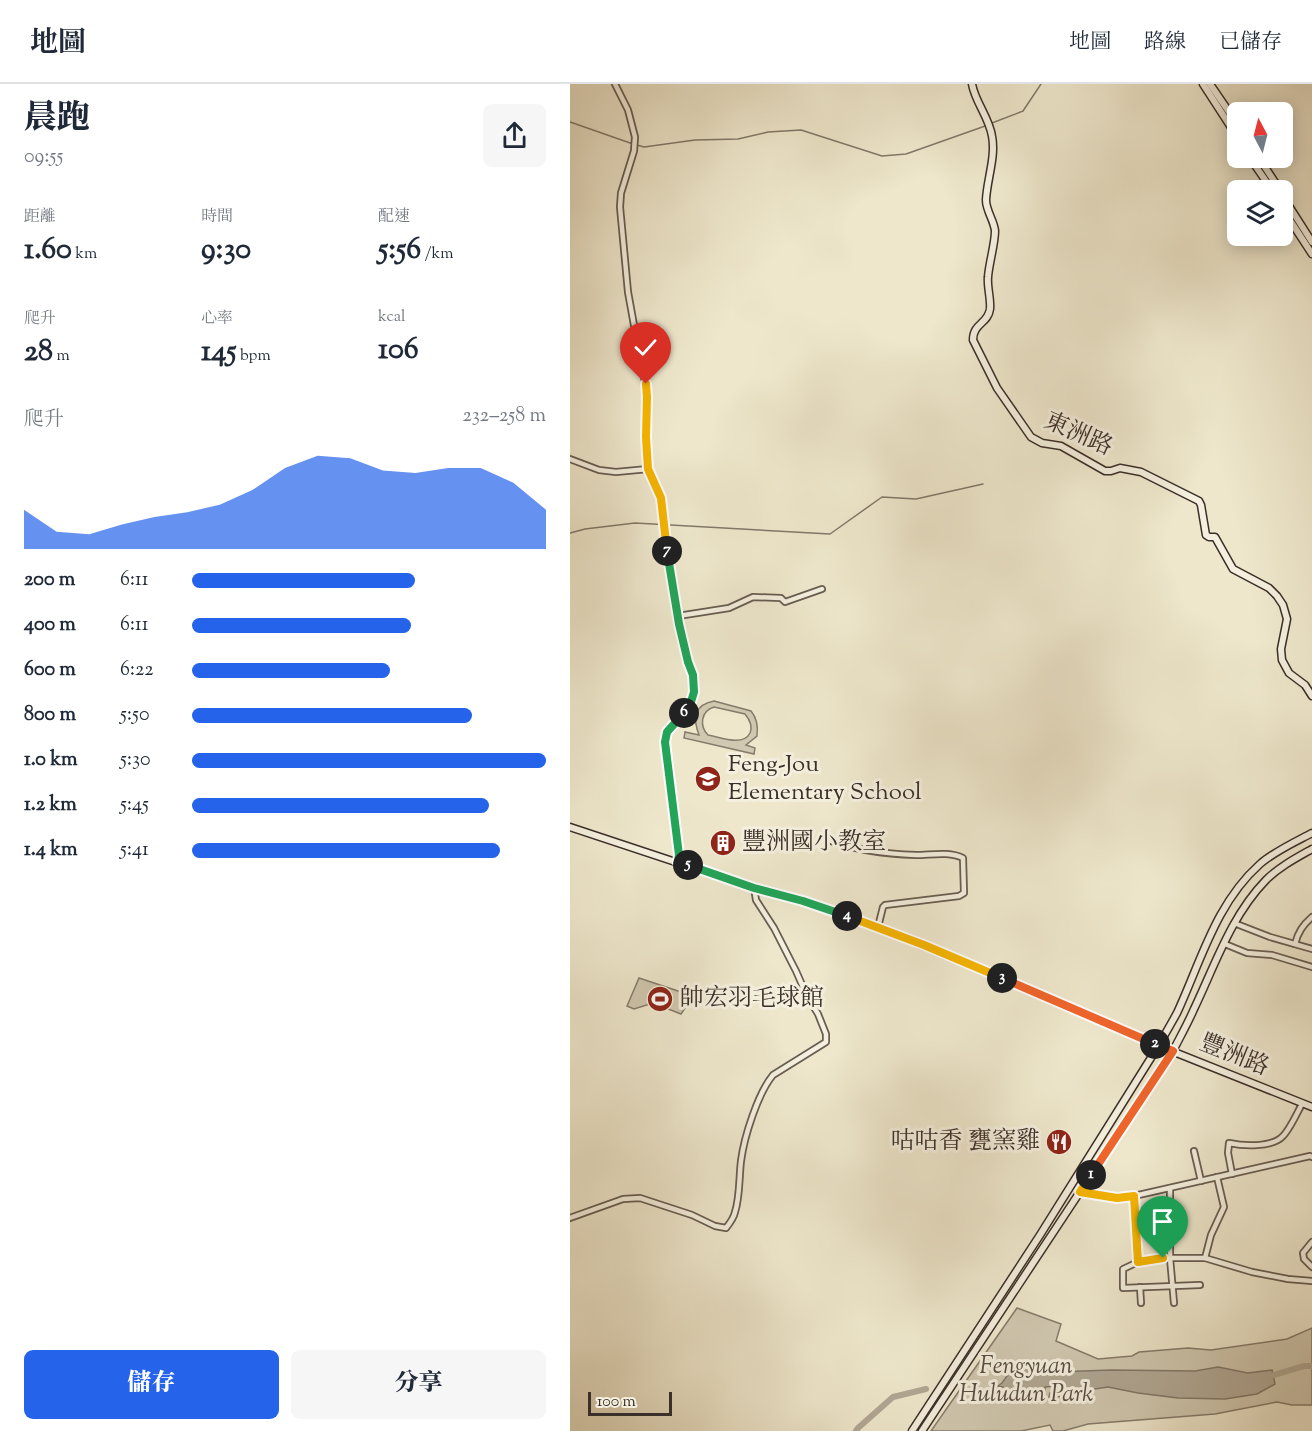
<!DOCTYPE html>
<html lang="zh-TW">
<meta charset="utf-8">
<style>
:root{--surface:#fff;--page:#f6f6f7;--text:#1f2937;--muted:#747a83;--line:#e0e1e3;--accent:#2563eb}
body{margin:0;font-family:"Sorts Mill Goudy","Noto Serif TC",serif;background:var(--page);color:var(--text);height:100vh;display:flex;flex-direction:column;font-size:22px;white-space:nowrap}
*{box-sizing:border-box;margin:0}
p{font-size:20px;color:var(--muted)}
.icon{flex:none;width:33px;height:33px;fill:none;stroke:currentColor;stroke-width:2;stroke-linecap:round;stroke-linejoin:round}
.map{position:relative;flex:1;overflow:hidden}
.panel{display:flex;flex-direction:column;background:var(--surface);width:570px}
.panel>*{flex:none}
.needle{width:39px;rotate:353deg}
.fabs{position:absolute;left:657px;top:18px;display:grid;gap:12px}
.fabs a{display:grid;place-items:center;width:66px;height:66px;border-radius:9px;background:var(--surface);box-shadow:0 3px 15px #0003;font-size:30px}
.scale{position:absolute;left:18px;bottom:15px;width:84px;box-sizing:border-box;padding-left:6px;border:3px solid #3b2f29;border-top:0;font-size:16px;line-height:21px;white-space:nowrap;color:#3b2f29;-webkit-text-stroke:4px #f4efde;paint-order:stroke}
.pin{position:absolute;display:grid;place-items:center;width:51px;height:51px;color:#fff;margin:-62px -26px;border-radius:50% 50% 50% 0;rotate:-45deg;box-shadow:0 0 6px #0007}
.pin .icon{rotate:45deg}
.km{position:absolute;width:30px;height:30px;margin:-15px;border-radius:50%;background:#222;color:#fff;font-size:16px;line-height:30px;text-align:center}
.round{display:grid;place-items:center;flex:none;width:63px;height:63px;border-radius:9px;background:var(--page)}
.head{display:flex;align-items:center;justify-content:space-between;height:102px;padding:0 24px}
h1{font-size:33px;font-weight:800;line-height:45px}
.figures{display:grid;grid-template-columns:repeat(3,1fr);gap:9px;height:102px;padding:6px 24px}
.figures div{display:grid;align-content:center}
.figures b{font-size:30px;font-weight:800}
.figures small{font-size:16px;font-weight:400}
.figures p{font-size:16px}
.chart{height:168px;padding:12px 24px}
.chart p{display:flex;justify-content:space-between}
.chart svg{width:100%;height:108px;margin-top:6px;fill:var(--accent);opacity:.7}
.button{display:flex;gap:12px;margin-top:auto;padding:12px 24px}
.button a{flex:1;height:69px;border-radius:9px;background:var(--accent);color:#fff;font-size:24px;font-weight:800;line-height:69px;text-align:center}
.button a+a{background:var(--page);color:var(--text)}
ul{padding:0 24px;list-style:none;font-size:20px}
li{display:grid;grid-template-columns:96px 72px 1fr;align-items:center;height:45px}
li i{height:15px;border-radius:8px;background:var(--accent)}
header{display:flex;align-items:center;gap:36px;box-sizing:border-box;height:84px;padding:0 30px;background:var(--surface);border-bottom:2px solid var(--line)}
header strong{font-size:28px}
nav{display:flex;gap:33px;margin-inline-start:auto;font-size:21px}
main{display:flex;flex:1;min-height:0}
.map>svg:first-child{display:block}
.green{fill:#d0c8b0;stroke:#867c6c;stroke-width:1.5;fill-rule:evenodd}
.water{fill:#b1a895;stroke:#82786a;stroke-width:1.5}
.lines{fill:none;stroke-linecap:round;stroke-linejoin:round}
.stream{stroke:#82786a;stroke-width:1.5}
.canal{stroke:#b1a895;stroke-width:6}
.street-casing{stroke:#685d52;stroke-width:8}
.secondary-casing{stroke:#3b2f29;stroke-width:9}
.street{stroke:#f4efde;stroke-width:4.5}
.secondary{stroke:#f4efde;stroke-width:6}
.split-1-casing{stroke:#fff;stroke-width:12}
.split-2-casing{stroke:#fff;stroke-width:12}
.split-3-casing{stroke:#fff;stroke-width:12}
.split-4-casing{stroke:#fff;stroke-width:12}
.split-5-casing{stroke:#fff;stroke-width:12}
.split-6-casing{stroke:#fff;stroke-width:12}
.split-7-casing{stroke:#fff;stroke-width:12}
.split-8-casing{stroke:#fff;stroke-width:12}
.split-1{stroke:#f5b400;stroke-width:8}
.split-2{stroke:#f0652b;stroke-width:8}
.split-3{stroke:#f0652b;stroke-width:8}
.split-4{stroke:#f5b400;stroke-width:8}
.split-5{stroke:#22a559;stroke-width:8}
.split-6{stroke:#22a559;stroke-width:8}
.split-7{stroke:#22a559;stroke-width:8}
.split-8{stroke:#f5b400;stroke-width:8}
.labels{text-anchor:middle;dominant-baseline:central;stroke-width:6;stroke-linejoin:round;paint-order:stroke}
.street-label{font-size:24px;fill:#3b2f29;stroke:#f4efde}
.poi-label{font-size:24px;fill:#3b2f29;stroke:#f4efde;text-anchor:start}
.park-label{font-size:24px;font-style:italic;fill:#594e44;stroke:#f4efde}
</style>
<header>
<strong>地圖</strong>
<nav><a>地圖</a><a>路線</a><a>已儲存</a></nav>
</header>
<main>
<section class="panel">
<div class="head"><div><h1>晨跑</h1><p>09:55</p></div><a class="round"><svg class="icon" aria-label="share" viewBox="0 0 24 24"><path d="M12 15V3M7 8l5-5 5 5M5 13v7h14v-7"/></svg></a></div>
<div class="figures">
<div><p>距離</p><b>1.60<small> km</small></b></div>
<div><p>時間</p><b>9:30</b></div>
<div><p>配速</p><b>5:56<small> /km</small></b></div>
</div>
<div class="figures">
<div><p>爬升</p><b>28<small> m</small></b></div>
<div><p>心率</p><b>145<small> bpm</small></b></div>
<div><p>kcal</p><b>106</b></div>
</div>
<div class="chart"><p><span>爬升</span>232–258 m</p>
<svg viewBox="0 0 160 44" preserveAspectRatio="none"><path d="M0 44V28L10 37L20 38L30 34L40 31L50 29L60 26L70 20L80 11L90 6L100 7L110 12L120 13L130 11L140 11L150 17L160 28V44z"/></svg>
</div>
<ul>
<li><b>200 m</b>6:11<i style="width:63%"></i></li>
<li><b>400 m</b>6:11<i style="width:62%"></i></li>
<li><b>600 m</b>6:22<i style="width:56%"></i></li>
<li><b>800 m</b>5:50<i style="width:79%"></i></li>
<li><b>1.0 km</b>5:30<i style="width:100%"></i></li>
<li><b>1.2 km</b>5:45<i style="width:84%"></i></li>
<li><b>1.4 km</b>5:41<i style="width:87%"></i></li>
</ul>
<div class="button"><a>儲存</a><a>分享</a></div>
</section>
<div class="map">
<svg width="742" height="1347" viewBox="0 0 742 1347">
<rect width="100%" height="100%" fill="#eee7cc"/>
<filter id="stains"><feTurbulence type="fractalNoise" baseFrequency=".00333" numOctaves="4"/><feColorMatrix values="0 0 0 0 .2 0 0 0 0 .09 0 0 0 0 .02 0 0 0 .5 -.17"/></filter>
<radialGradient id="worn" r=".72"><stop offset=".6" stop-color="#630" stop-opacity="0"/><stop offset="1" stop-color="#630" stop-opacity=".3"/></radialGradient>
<g class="green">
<path d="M144 617 181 627C187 634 188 644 187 652L176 661 185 664 184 670 114 654 115 648 129 651C123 635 123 621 144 617ZM144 623 175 630C180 636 183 642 180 649 173 663 150 653 138 651 129 642 131 627 144 623Z"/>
<polygon points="69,894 123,912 111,930 83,919 64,925 57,922"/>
<polygon points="447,1224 491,1240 486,1257 528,1275 562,1272 569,1268 618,1264 641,1266 717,1255 742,1244 742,1321 722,1321 707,1318 645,1330 518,1340 493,1347 483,1347 480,1341 451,1347 361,1347"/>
</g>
<path class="water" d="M445 1281 462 1283 467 1286 483 1288 542 1286 625 1287 648 1283 678 1289 702 1286 705 1300 687 1310 655 1315 608 1314 568 1309 538 1303 518 1306 506 1312 479 1313 480 1309 488 1308 491 1306C486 1302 480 1302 475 1303V1313C460 1307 442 1315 427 1309L426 1306 431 1309 435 1307V1305L433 1303 428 1302 432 1299Z"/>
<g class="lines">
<g class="stream">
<polyline points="0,38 63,60"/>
<polyline points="422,39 453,27 471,0"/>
<polyline points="67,61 74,63 125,56 168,55 198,48 231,46 312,72 336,70 418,41"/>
<polyline points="0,449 15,445 65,439 260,450 312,413 346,415 413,400"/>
</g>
<g class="canal">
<polyline points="697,1293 734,1282 742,1282"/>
<polyline points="286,1347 288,1344 323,1313 356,1305"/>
</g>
<g class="street-casing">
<g id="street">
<polyline points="45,0 58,26 65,53 64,67 51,109 50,123 58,208 71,280 77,306 77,353 78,385 91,414 95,456 109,540 118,578 123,591 124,603 123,611 120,621 97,648 95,659 109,771 108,778"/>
<polyline points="0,375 29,386 46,388 78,385"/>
<polyline points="108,532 159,524 183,513 211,514 215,518 252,505"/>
<path d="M261 757C288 767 317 770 346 771 361 771 379 767 393 774L394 809 389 812 315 821 313 823 308 843"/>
<polyline points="664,839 700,853 742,865"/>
<polyline points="655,860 677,869 702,871 742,883"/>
<path d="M725 860C728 848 733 841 742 833"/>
<polyline points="624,1067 631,1097"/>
<path d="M662 1090 658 1069 659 1059C673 1062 702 1064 713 1052 720 1045 727 1029 732 1020"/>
<polyline points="600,1104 600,1174 604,1219"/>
<polyline points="510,1108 547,1114 564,1112 740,1072 742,1073"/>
<polyline points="564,1112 568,1178 593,1174 635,1174 682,1188 718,1195 742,1197"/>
<path d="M0 1134 53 1115 70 1114 122 1131 145 1142 156 1144C160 1139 164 1133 165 1128 170 1113 169 1093 171 1077 174 1053 188 1009 203 991L256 958V950L248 930 237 912 226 887 204 844 186 816 184 804"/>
<polyline points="742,1158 733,1169 734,1175 742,1183"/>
<polyline points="635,1174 641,1151 654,1123 647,1093"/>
<polyline points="568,1178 553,1185 553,1204 630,1201"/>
<polyline points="570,1203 571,1219"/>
</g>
</g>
<g class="secondary-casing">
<g id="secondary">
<path d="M402 0C405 18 419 33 422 52 426 73 417 95 416 116 416 127 424 136 425 147 425 160 419 179 418 193 417 203 421 215 420 225 418 240 403 239 403 256L427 304 461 353 472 359 491 362 535 387H541L550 384 571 388 629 417 631 421 636 451 639 453H645L663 485 699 504 707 512 713 521 717 535 711 565 712 576 719 589 735 601 742 612"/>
<polyline points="633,0 668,54"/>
<polyline points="640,0 668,41"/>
<polyline points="680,74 702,106"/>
<polyline points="689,74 710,106"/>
<polyline points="712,111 742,158"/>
<polyline points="712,124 742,170"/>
<polyline points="0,743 184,804 233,817 308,843 557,947 579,958 742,1023"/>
<path d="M342 1347 470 1151 589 961C595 950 601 940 607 929 631 877 646 819 690 780 705 767 725 758 742 749"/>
<path d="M352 1347 603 967C610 953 618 939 624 925 645 881 661 832 696 796 709 783 726 774 742 765"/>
</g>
</g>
<use href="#street" class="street"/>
<use href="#secondary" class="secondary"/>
</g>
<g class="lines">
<g class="split-1-casing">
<polyline id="split-1" points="521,1091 510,1108 547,1114 564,1112 568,1178 593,1174"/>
</g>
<g class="split-2-casing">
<polyline id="split-2" points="521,1091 603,967 585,960"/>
</g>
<g class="split-3-casing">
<polyline id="split-3" points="432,894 585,960"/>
</g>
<g class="split-4-casing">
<polyline id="split-4" points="277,832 354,861 432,894"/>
</g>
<g class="split-5-casing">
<polyline id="split-5" points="118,781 184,804 233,817 277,832"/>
</g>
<g class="split-6-casing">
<polyline id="split-6" points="114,629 97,648 95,658 109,771 108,778 118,781"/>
</g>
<g class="split-7-casing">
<polyline id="split-7" points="97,467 109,540 118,578 123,591 124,608 120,621 114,629"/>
</g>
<g class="split-8-casing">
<polyline id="split-8" points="76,300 77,313 76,353 78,385 91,414 97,467"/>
</g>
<use href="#split-1" class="split-1"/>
<use href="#split-2" class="split-2"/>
<use href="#split-3" class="split-3"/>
<use href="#split-4" class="split-4"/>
<use href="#split-5" class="split-5"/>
<use href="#split-6" class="split-6"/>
<use href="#split-7" class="split-7"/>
<use href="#split-8" class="split-8"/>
</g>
<defs>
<g id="school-disc" transform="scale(1.35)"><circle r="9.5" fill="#8f2418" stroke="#f4efde"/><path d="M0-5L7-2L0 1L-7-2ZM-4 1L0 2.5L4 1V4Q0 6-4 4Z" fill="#fff"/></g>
<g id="building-disc" transform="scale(1.35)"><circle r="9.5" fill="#8f2418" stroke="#f4efde"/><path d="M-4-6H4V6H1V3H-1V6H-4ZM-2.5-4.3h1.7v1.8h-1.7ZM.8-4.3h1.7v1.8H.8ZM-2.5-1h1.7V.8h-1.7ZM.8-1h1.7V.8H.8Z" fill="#fff"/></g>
<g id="stadium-disc" transform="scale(1.35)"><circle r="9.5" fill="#8f2418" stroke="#f4efde"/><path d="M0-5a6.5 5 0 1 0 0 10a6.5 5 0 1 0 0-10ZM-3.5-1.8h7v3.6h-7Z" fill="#fff"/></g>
<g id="restaurant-disc" transform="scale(1.35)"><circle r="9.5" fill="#8f2418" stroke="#f4efde"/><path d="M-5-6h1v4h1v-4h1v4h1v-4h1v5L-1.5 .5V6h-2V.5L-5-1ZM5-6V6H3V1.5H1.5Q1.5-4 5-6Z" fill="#fff"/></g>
</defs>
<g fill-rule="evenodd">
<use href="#school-disc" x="138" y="695"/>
<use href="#building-disc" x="153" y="759"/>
<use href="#stadium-disc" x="90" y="915"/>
<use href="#restaurant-disc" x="489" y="1058"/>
</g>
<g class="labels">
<g class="street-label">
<text transform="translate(508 351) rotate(24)">東洲路</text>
<text transform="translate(664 972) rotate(22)">豐洲路</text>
</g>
<g class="poi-label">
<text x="158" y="681">Feng-Jou<tspan x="158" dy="28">Elementary School</tspan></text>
<text x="172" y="759">豐洲國小教室</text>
<text x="110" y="915">帥宏羽毛球館</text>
<text x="470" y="1058" text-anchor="end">咕咕香 甕窯雞</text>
</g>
<g class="park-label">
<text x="456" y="1283">Fengyuan<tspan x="456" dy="28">Huludun Park</tspan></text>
</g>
</g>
<rect width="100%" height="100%" filter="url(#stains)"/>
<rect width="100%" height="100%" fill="url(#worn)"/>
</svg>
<div class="fabs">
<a><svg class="needle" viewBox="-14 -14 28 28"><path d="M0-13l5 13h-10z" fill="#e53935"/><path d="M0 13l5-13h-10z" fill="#747a83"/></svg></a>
<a><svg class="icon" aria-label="layers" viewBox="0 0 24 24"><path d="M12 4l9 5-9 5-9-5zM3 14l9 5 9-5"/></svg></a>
</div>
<div class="scale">100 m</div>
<div class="pin" style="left:593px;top:1174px;background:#1e9e55"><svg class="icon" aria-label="arrive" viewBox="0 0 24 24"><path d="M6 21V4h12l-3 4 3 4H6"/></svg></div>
<div class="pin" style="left:76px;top:300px;background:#d93025"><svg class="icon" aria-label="check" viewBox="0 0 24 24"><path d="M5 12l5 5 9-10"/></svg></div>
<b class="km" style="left:521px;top:1091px">1</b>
<b class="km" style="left:585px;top:960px">2</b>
<b class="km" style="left:432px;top:894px">3</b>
<b class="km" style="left:277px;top:832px">4</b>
<b class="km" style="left:118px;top:781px">5</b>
<b class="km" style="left:114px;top:629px">6</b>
<b class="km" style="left:97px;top:467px">7</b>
</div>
</main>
